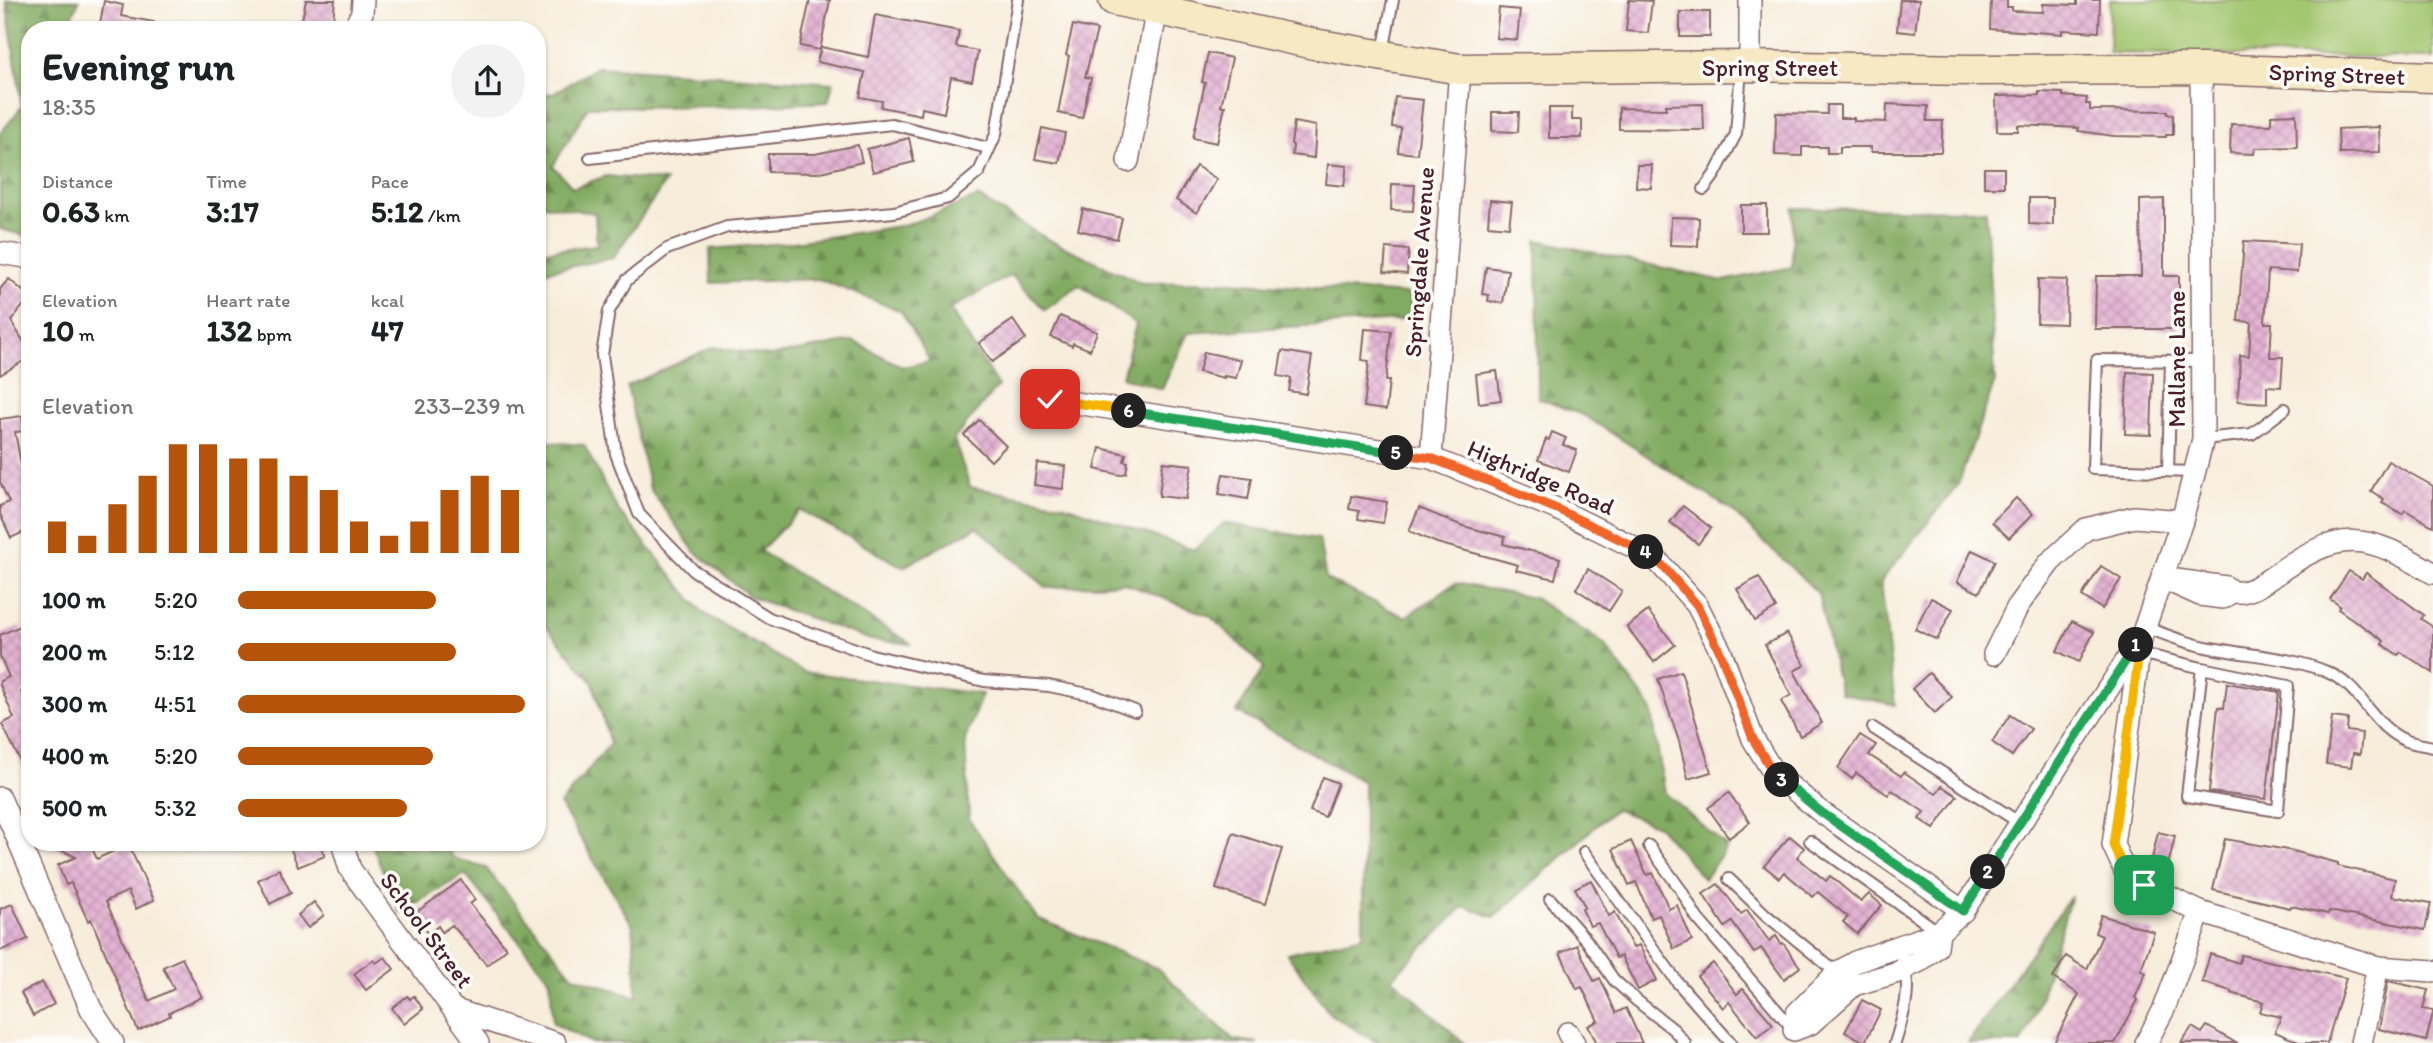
<!DOCTYPE html>
<meta charset="utf-8">
<style>
:root{--surface:#fff;--page:#f2f2f2;--text:#202124;--muted:#757577;--accent:#b45309}
body{margin:0;font-family:Itim,sans-serif;background:var(--page);color:var(--text);height:100vh;display:flex;flex-direction:column;font-size:26px;white-space:nowrap}
*{box-sizing:border-box;margin:0}
p{font-size:23px;color:var(--muted)}
.icon{flex:none;width:38px;height:38px;fill:none;stroke:currentColor;stroke-width:2;stroke-linecap:round;stroke-linejoin:round}
.map{position:relative;flex:1;overflow:hidden}
.panel{position:absolute;left:21px;top:21px;width:525px;height:830px;display:flex;flex-direction:column;background:var(--surface);border-radius:28px;box-shadow:0 2px 5px #0004}
.panel>*{flex:none}
.pin{position:absolute;display:grid;place-items:center;width:60px;height:60px;color:#fff;margin:-30px;border-radius:14px;box-shadow:0 4px 10px #0006}
.km{position:absolute;width:35px;height:35px;margin:-18px;border-radius:50%;background:#222;color:#fff;font-size:19px;line-height:35px;text-align:center}
.round{display:grid;place-items:center;flex:none;width:74px;height:74px;border-radius:37px;background:var(--page)}
.summary{display:flex;align-items:center;justify-content:space-between;height:119px;padding:0 21px}
h1{font-size:38px;font-weight:800;line-height:52px}
.stats{display:grid;grid-template-columns:repeat(3,1fr);gap:10px;height:119px;padding:7px 21px}
.stats div{display:grid;align-content:center}
.stats b{font-size:30px;font-weight:800}
.stats small{font-size:19px;font-weight:400}
.stats p{font-size:19px}
.chart{height:196px;padding:14px 21px}
.chart p{display:flex;justify-content:space-between}
.chart svg{width:100%;height:126px;margin-top:7px;stroke:var(--accent);stroke-width:6}
ul{padding:0 21px;list-style:none;font-size:23px}
li{display:grid;grid-template-columns:112px 84px 1fr;align-items:center;height:52px}
li i{height:18px;border-radius:9px;background:var(--accent)}
.map>svg:first-child{display:block}
.grass{fill:#a3c66f;stroke:#76724d;stroke-width:2}
.forest{fill:url(#forest-firs);stroke:#666546;stroke-width:2}
.building{fill:url(#building-cross-hatch)}
.lines{fill:none;stroke-linecap:round;stroke-linejoin:round}
.service-casing{stroke:#876769;stroke-width:14}
.minor-casing{stroke:#876769;stroke-width:24}
.secondary-casing{stroke:#876769;stroke-width:33}
.service{stroke:#fff;stroke-width:10}
.minor{stroke:#fff;stroke-width:21}
.secondary{stroke:#f6e9c3;stroke-width:30}
.split-1-casing{stroke:#fff;stroke-width:14}
.split-2-casing{stroke:#fff;stroke-width:14}
.split-3-casing{stroke:#fff;stroke-width:14}
.split-4-casing{stroke:#fff;stroke-width:14}
.split-5-casing{stroke:#fff;stroke-width:14}
.split-6-casing{stroke:#fff;stroke-width:14}
.split-7-casing{stroke:#fff;stroke-width:14}
.split-1{stroke:#f5b400;stroke-width:9}
.split-2{stroke:#22a559;stroke-width:9}
.split-3{stroke:#22a559;stroke-width:9}
.split-4{stroke:#f0652b;stroke-width:9}
.split-5{stroke:#f0652b;stroke-width:9}
.split-6{stroke:#22a559;stroke-width:9}
.split-7{stroke:#f5b400;stroke-width:9}
.labels{text-anchor:middle;dominant-baseline:central;stroke-width:7;stroke-linejoin:round;paint-order:stroke}
.street-label{font-size:24px;fill:#4a1f2b;stroke:#fdfcf7}
</style>
<div class="map">
<svg width="2433" height="1043" viewBox="0 0 2433 1043">
<defs>
<pattern id="forest-firs" width="22" height="20" patternUnits="userSpaceOnUse" patternTransform="scale(1.75)"><rect width="22" height="20" fill="#82ab62"/><path d="M5 1l3.5 6h-7zM16 11l3.5 6h-7z" fill="#6c8b51"/></pattern>
<pattern id="building-cross-hatch" width="8" height="8" patternUnits="userSpaceOnUse" patternTransform="scale(1.75)"><rect width="8" height="8" fill="#e2b2d2"/><path d="M0 0l8 8M0 8l8-8" fill="none" stroke="#c399b4"/></pattern>
</defs>
<rect width="100%" height="100%" fill="#fdfcf7"/>
<filter id="ink" filterUnits="userSpaceOnUse"><feTurbulence type="fractalNoise" baseFrequency=".0143" numOctaves="2"/><feDisplacementMap in="SourceGraphic" scale="14" xChannelSelector="R" yChannelSelector="G"/><feConvolveMatrix kernelMatrix="1 2 1 2 8 2 1 2 1" color-interpolation-filters="sRGB"/></filter>
<filter id="wash" filterUnits="userSpaceOnUse"><feTurbulence type="fractalNoise" baseFrequency=".00686" numOctaves="4" result="noise"/><feDisplacementMap in="SourceGraphic" scale="28" xChannelSelector="R" yChannelSelector="G"/><feGaussianBlur stdDeviation="1.57" result="paint"/><feColorMatrix in="noise" values="0 0 0 0 0 0 0 0 0 0 0 0 0 0 0 0 0 1.4 0 .05"/><feComposite in="paint" operator="in"/></filter>
<g filter="url(#wash)">
<rect width="100%" height="100%" fill="#f7eddb"/>
<polygon class="grass" points="2110,0 2433,0 2433,58 2109,53"/>
<g class="forest">
<polygon points="6,0 79,0 67,30 30,30 30,237 0,229 0,134 22,106"/>
<polygon points="597,67 833,83 828,102 749,106 588,107 553,166 573,188 606,176 666,181 613,258 541,272 537,263 537,252 597,245 595,213 537,204 537,92 552,94"/>
<polygon points="978,197 1049,240 1142,283 1229,282 1408,294 1416,319 1188,333 1162,389 1122,377 1136,324 1079,285 1045,310 1011,275 950,309 998,386 954,439 970,487 1062,504 1194,550 1224,523 1319,539 1326,579 1405,617 1455,583 1534,598 1604,644 1651,708 1665,793 1727,847 1704,879 1658,826 1615,809 1494,917 1464,906 1392,978 1464,1043 1378,1043 1330,1014 1287,954 1363,936 1364,782 1237,712 1264,667 1210,616 1124,583 1047,588 977,527 903,567 800,510 760,551 912,644 871,640 751,597 695,552 650,489 627,386 713,347 769,356 853,341 903,367 930,361 901,311 819,279 711,283 710,249 787,243 907,225"/>
<polygon points="1793,208 1986,210 1995,381 1958,485 1881,581 1895,705 1840,693 1818,593 1731,510 1585,416 1538,398 1537,240 1723,281 1792,267"/>
<polygon points="537,441 584,445 617,509 703,613 804,672 982,694 965,740 969,819 1037,918 1157,968 1234,1040 1258,1043 592,1043 553,1023 550,980 465,874 400,913 371,842 442,842 454,858 486,868 573,976 637,997 633,926 560,804 610,744 593,683 537,615"/>
<polygon points="2071,896 2036,1012 2022,1043 1968,1043"/>
</g>
<g id="blocks">
<g class="building">
<polygon points="306,0 335,0 332,30 300,30"/>
<polygon points="810,0 830,0 820,50 800,46"/>
<polygon points="1629,0 1652,1 1648,33 1626,31"/>
<polygon points="1900,0 1919,0 1915,33 1897,31"/>
<polygon points="1991,0 2007,0 2007,7 2012,7 2012,11 2043,12 2043,4 2077,5 2077,0 2100,0 2099,32 2062,30 2062,34 1990,29"/>
<polygon points="104,1 123,5 121,16 154,22 154,30 99,30"/>
<polygon points="1499,8 1520,10 1517,40 1496,38"/>
<rect x="1680" y="12" width="30" height="25"/>
<polygon points="875,15 959,31 956,47 978,51 972,81 951,77 944,113 922,108 921,115 881,107 882,101 860,97 865,72 817,62 821,47 868,57"/>
<polygon points="1073,25 1097,30 1085,77 1091,78 1082,118 1058,113 1069,56 1066,55"/>
<polygon points="1208,53 1232,58 1221,106 1225,106 1217,143 1193,138 1205,83 1202,82"/>
<polygon points="2039,92 2063,93 2063,96 2087,98 2086,104 2090,104 2090,110 2167,111 2167,114 2173,115 2173,135 2166,135 2166,137 2114,136 2078,131 2079,128 2018,125 2018,131 1997,131 1996,96 2039,95"/>
<polygon points="1395,97 1423,100 1417,154 1398,152 1401,128 1392,127"/>
<polygon points="1703,104 1704,130 1619,129 1619,108 1666,109 1666,105"/>
<polygon points="1887,104 1928,106 1927,121 1943,121 1941,152 1871,152 1871,147 1840,147 1840,153 1827,153 1827,147 1802,147 1802,156 1775,155 1776,113 1827,114 1827,105 1840,105 1840,118 1854,118 1854,121 1886,122"/>
<polygon points="1549,108 1572,108 1572,120 1582,120 1582,138 1549,138"/>
<polygon points="1492,112 1519,112 1518,132 1492,131"/>
<polygon points="2296,114 2297,147 2255,148 2254,154 2230,153 2231,124 2271,125 2271,115"/>
<polygon points="1294,122 1316,126 1314,158 1292,155 1293,145 1291,144"/>
<polygon points="2379,127 2380,152 2339,153 2338,129"/>
<polygon points="1042,128 1065,133 1059,163 1035,159"/>
<polygon points="909,138 914,162 873,172 867,149"/>
<polygon points="858,145 862,162 817,173 768,172 768,154 815,154"/>
<polygon points="1328,164 1347,166 1344,186 1326,184"/>
<polygon points="1637,165 1652,165 1651,188 1636,187"/>
<polygon points="1196,166 1217,179 1197,213 1176,200"/>
<rect x="1984" y="168" width="20" height="19"/>
<polygon points="1392,184 1415,185 1413,211 1391,210"/>
<polygon points="2029,198 2053,198 2053,225 2029,224"/>
<polygon points="2164,199 2164,276 2179,276 2179,329 2095,329 2096,276 2141,276 2140,200"/>
<polygon points="1490,200 1512,202 1509,227 1488,225"/>
<rect x="1741" y="205" width="26" height="27"/>
<polygon points="1083,209 1122,218 1117,239 1078,230"/>
<polygon points="1671,217 1699,218 1698,246 1670,245"/>
<polygon points="2244,241 2299,244 2297,272 2268,270 2265,323 2272,323 2270,357 2283,357 2281,387 2267,386 2267,403 2238,401 2240,355 2249,356 2251,322 2238,321"/>
<polygon points="1386,248 1409,250 1407,274 1384,272"/>
<polygon points="1486,267 1508,270 1503,303 1488,301 1489,295 1482,294"/>
<polygon points="9,279 30,297 11,321 30,352 30,357 0,375 0,289"/>
<polygon points="2038,279 2067,280 2066,324 2037,323"/>
<polygon points="1060,316 1097,332 1090,350 1073,343 1072,346 1051,337"/>
<polygon points="1013,320 1026,339 992,362 979,343"/>
<polygon points="1365,329 1391,331 1386,381 1389,381 1386,410 1364,407 1369,361 1362,360"/>
<polygon points="1282,351 1312,356 1306,394 1289,391 1291,378 1278,376"/>
<polygon points="1204,352 1241,360 1236,378 1224,376 1224,378 1199,372"/>
<polygon points="1497,371 1501,400 1479,403 1476,374"/>
<polygon points="2127,372 2153,373 2151,435 2125,434"/>
<polygon points="22,416 24,431 15,432 22,470 30,467 30,529 11,538 0,514 0,506 9,502 0,482 0,419"/>
<polygon points="979,420 1006,446 991,461 964,435"/>
<polygon points="1552,432 1566,438 1563,445 1577,450 1569,472 1538,460 1546,439 1549,440"/>
<polygon points="1100,448 1126,454 1124,461 1128,462 1126,473 1120,475 1095,469"/>
<polygon points="2388,461 2433,486 2433,526 2405,510 2402,514 2382,503 2384,499 2371,491"/>
<polygon points="1163,462 1192,465 1186,499 1159,496"/>
<polygon points="1037,463 1065,466 1063,489 1034,485"/>
<polygon points="1223,474 1252,478 1248,499 1219,494"/>
<polygon points="1351,496 1387,502 1383,523 1358,519 1359,511 1349,509"/>
<polygon points="2016,498 2033,514 2009,538 1992,522"/>
<polygon points="1683,506 1711,528 1698,544 1670,522"/>
<polygon points="1419,508 1463,526 1505,537 1503,544 1560,558 1555,579 1516,570 1518,565 1437,543 1409,531"/>
<polygon points="1972,550 1995,561 1979,593 1957,582"/>
<polygon points="2101,566 2121,579 2102,609 2082,596"/>
<polygon points="1588,569 1622,591 1609,611 1576,589"/>
<polygon points="2349,571 2362,579 2366,573 2424,615 2421,619 2433,627 2433,673 2401,652 2398,655 2382,644 2384,641 2338,609 2340,606 2330,599"/>
<polygon points="1759,577 1776,608 1755,621 1737,589"/>
<polygon points="1931,598 1953,609 1937,640 1915,629"/>
<polygon points="1648,611 1675,645 1654,662 1627,627"/>
<polygon points="2072,621 2094,632 2079,662 2057,651"/>
<polygon points="20,626 27,644 23,646 30,663 30,688 21,692 30,711 30,781 2,724 14,718 0,685 0,681 9,677 0,656 0,635"/>
<polygon points="1787,633 1805,665 1794,671 1822,723 1800,736 1781,701 1791,695 1765,645"/>
<polygon points="1681,671 1711,772 1688,779 1679,741 1658,679"/>
<polygon points="1929,673 1952,697 1935,713 1912,689"/>
<polygon points="2227,683 2279,692 2266,799 2209,792 2218,707 2224,708"/>
<polygon points="2010,715 2031,729 2012,756 1992,742"/>
<polygon points="2332,717 2348,719 2347,731 2362,733 2360,754 2353,753 2351,767 2326,764"/>
<polygon points="1860,735 1876,745 1869,755 1901,776 1904,772 1936,794 1942,786 1957,796 1934,829 1919,819 1924,812 1892,790 1888,795 1856,773 1852,779 1838,768"/>
<polygon points="1323,777 1338,783 1325,817 1310,811"/>
<polygon points="1729,793 1750,822 1729,838 1708,808"/>
<polygon points="2158,832 2175,836 2168,866 2151,863"/>
<polygon points="1233,833 1282,849 1265,904 1216,889"/>
<polygon points="1790,836 1804,848 1797,857 1826,881 1830,876 1861,902 1869,894 1882,905 1857,934 1843,922 1848,917 1818,892 1813,897 1784,872 1779,878 1764,866"/>
<polygon points="2225,839 2293,851 2338,863 2338,866 2395,879 2392,896 2431,903 2425,930 2329,911 2328,914 2291,906 2290,908 2213,890"/>
<polygon points="1631,841 1647,875 1653,873 1669,909 1677,905 1692,940 1674,949 1659,915 1651,918 1636,882 1629,885 1613,849"/>
<polygon points="44,842 89,842 97,859 128,844 154,900 136,909 128,891 106,901 149,1001 174,989 163,967 182,958 202,997 169,1013 170,1016 138,1031 91,919 88,921 71,883 66,885 58,865 76,857"/>
<polygon points="288,842 319,842 325,856 298,867"/>
<polygon points="279,869 291,893 270,904 258,880"/>
<polygon points="461,880 475,900 470,904 507,948 487,965 452,925 442,932 438,926 428,934 414,914"/>
<polygon points="1591,880 1609,916 1615,912 1633,948 1639,945 1657,980 1638,990 1621,956 1616,958 1598,923 1590,926 1582,909 1585,907 1575,888"/>
<polygon points="1718,884 1741,914 1747,910 1769,941 1776,936 1781,944 1783,943 1800,967 1784,979 1761,948 1754,953 1732,922 1725,927 1703,894"/>
<polygon points="314,902 324,915 308,928 298,915"/>
<polygon points="12,904 28,939 0,951 0,909"/>
<polygon points="2101,915 2154,932 2141,970 2146,973 2135,998 2138,1000 2115,1043 2054,1043 2079,994 2053,978 2066,956 2087,969 2102,936 2095,933"/>
<polygon points="1577,945 1594,981 1600,978 1616,1013 1626,1008 1642,1043 1597,1043 1588,1026 1598,1021 1582,987 1577,989 1560,953"/>
<polygon points="2210,954 2239,963 2241,955 2346,978 2327,1043 2301,1043 2275,1032 2281,1017 2260,1012 2263,1002 2231,993 2231,991 2202,982"/>
<polygon points="385,957 394,969 366,990 354,974 373,960 376,963"/>
<polygon points="1713,963 1737,994 1743,989 1773,1024 1757,1037 1729,1002 1723,1008 1697,976"/>
<polygon points="2388,981 2428,990 2423,1009 2433,1011 2433,1013 2426,1041 2379,1029"/>
<polygon points="42,982 54,1004 33,1016 21,993"/>
<polygon points="407,996 410,999 414,996 423,1009 404,1024 392,1008"/>
<polygon points="1862,1000 1881,1010 1865,1042 1845,1032"/>
<polygon points="2207,1026 2236,1043 2181,1043 2192,1027 2202,1033"/>
</g>
</g>
</g>
<g filter="url(#ink)">
<use href="#blocks" fill-opacity="0" stroke="#876769" stroke-width="2"/>
<g class="lines">
<g class="service-casing">
<g id="service">
<polyline points="1018,0 996,134 979,172 948,198 894,212 727,227 667,249 627,280 609,311 602,355 616,454 639,514 693,570 769,618 872,655 984,681 1049,686 1093,695 1135,711"/>
<polyline points="1383,52 1393,0"/>
<polyline points="590,158 892,124 988,148"/>
<polyline points="1704,189 1715,174 1736,134 1741,68"/>
<polyline points="2203,439 2252,434 2285,409"/>
<polyline points="2168,471 2171,361"/>
<polyline points="2194,472 2093,469 2097,360 2203,361"/>
<path d="M2145 627C2169 636 2191 645 2217 649 2254 656 2291 657 2327 672 2363 687 2371 727 2407 741 2415 744 2425 745 2433 747"/>
<polyline points="2139,653 2202,668 2187,796 2278,811 2288,686 2202,668"/>
<polyline points="1873,728 2020,823"/>
<polyline points="1810,841 1939,932"/>
<polyline points="1649,846 1681,890 1697,918 1794,1030"/>
<polyline points="1584,852 1678,983 1731,1043"/>
<polyline points="1729,879 1766,915 1837,973"/>
<polyline points="1550,899 1587,941 1614,980 1636,1000 1674,1030 1685,1043"/>
<path d="M1895 1043C1906 1008 1914 982 1898 948"/>
</g>
</g>
<g class="minor-casing">
<g id="minor">
<polyline points="1750,0 1750,66"/>
<polyline points="353,30 362,13 363,0"/>
<polyline points="2201,69 2203,439 2182,521 2141,638 2113,845 2125,871 2144,885 2200,912 2378,967 2433,971"/>
<polyline points="1128,161 1157,9"/>
<polyline points="0,253 26,257 30,260"/>
<polyline points="1050,399 1431,458 1557,509 1654,557 1697,605 1721,652 1753,739 1773,772 1821,812 1963,911"/>
<polyline points="1431,458 1460,69"/>
<polygon points="2162,578 2226,587 2231,592 2223,598 2200,595"/>
<path d="M2231 592C2249 594 2261 585 2275 575 2340 528 2366 533 2433 573"/>
<polyline points="1994,654 2019,604 2050,562 2086,529 2134,517 2182,521"/>
<polyline points="0,798 91,1009 113,1043"/>
<polyline points="342,842 350,869 478,1043"/>
<polyline points="1939,932 1937,947 1920,961 1895,973 1854,985 1810,1024 1794,1030 1797,1013 1837,973 1855,962 1939,932 1963,911 2138,643"/>
<polyline points="455,1010 555,1043"/>
<polyline points="1568,1033 1574,1043"/>
<polyline points="2146,1043 2164,1009 2200,912"/>
<polyline points="2361,1043 2378,967"/>
</g>
</g>
<g class="secondary-casing">
<polyline id="secondary" points="1114,0 1314,44 1460,69 1743,66 1970,70 2201,69 2433,77"/>
</g>
<use href="#service" class="service"/>
<use href="#minor" class="minor"/>
<use href="#secondary" class="secondary"/>
</g>
</g>
<g class="lines" filter="url(#ink)">
<g class="split-1-casing">
<polyline id="split-1" points="2136,645 2141,638 2113,845 2125,871 2144,885"/>
</g>
<g class="split-2-casing">
<polyline id="split-2" points="1988,872 2136,645"/>
</g>
<g class="split-3-casing">
<polyline id="split-3" points="1782,780 1821,812 1963,911 1988,872"/>
</g>
<g class="split-4-casing">
<polyline id="split-4" points="1646,552 1654,556 1697,605 1720,652 1753,739 1773,772 1782,780"/>
</g>
<g class="split-5-casing">
<polyline id="split-5" points="1396,453 1431,458 1557,509 1646,552"/>
</g>
<g class="split-6-casing">
<polyline id="split-6" points="1129,411 1396,453"/>
</g>
<g class="split-7-casing">
<polyline id="split-7" points="1050,399 1129,411"/>
</g>
<use href="#split-1" class="split-1"/>
<use href="#split-2" class="split-2"/>
<use href="#split-3" class="split-3"/>
<use href="#split-4" class="split-4"/>
<use href="#split-5" class="split-5"/>
<use href="#split-6" class="split-6"/>
<use href="#split-7" class="split-7"/>
</g>
<g class="labels">
<g class="street-label">
<text x="1770" y="67">Spring Street</text>
<text transform="translate(2337 74) rotate(2)">Spring Street</text>
<text transform="translate(1419 262) rotate(-86)">Springdale Avenue</text>
<text transform="translate(2176 359) rotate(-90)">Mallane Lane</text>
<text transform="translate(1541 477) rotate(23)">Highridge Road</text>
<text transform="translate(427 930) rotate(53)">School Street</text>
</g>
</g>
</svg>
<div class="pin" style="left:2144px;top:885px;background:#1e9e55"><svg class="icon" aria-label="arrive" viewBox="0 0 24 24"><path d="M6 21V4h12l-3 4 3 4H6"/></svg></div>
<div class="pin" style="left:1050px;top:399px;background:#d93025"><svg class="icon" aria-label="check" viewBox="0 0 24 24"><path d="M5 12l5 5 9-10"/></svg></div>
<b class="km" style="left:2136px;top:645px">1</b>
<b class="km" style="left:1988px;top:872px">2</b>
<b class="km" style="left:1782px;top:780px">3</b>
<b class="km" style="left:1646px;top:552px">4</b>
<b class="km" style="left:1396px;top:453px">5</b>
<b class="km" style="left:1129px;top:411px">6</b>
<section class="panel">
<div class="summary"><div><h1>Evening run</h1><p>18:35</p></div><a class="round"><svg class="icon" aria-label="share" viewBox="0 0 24 24"><path d="M12 15V3M7 8l5-5 5 5M5 13v7h14v-7"/></svg></a></div>
<div class="stats">
<div><p>Distance</p><b>0.63<small> km</small></b></div>
<div><p>Time</p><b>3:17</b></div>
<div><p>Pace</p><b>5:12<small> /km</small></b></div>
</div>
<div class="stats">
<div><p>Elevation</p><b>10<small> m</small></b></div>
<div><p>Heart rate</p><b>132<small> bpm</small></b></div>
<div><p>kcal</p><b>47</b></div>
</div>
<div class="chart"><p><span>Elevation</span>233–239 m</p>
<svg viewBox="0 0 160 44" preserveAspectRatio="none"><path d="M5 44V33M15 44V38M25 44V27M35 44V17M45 44V6M55 44V6M65 44V11M75 44V11M85 44V17M95 44V22M105 44V33M115 44V38M125 44V33M135 44V22M145 44V17M155 44V22"/></svg>
</div>
<ul>
<li><b>100 m</b>5:20<i style="width:69%"></i></li>
<li><b>200 m</b>5:12<i style="width:76%"></i></li>
<li><b>300 m</b>4:51<i style="width:100%"></i></li>
<li><b>400 m</b>5:20<i style="width:68%"></i></li>
<li><b>500 m</b>5:32<i style="width:59%"></i></li>
</ul>
</section>
</div>
